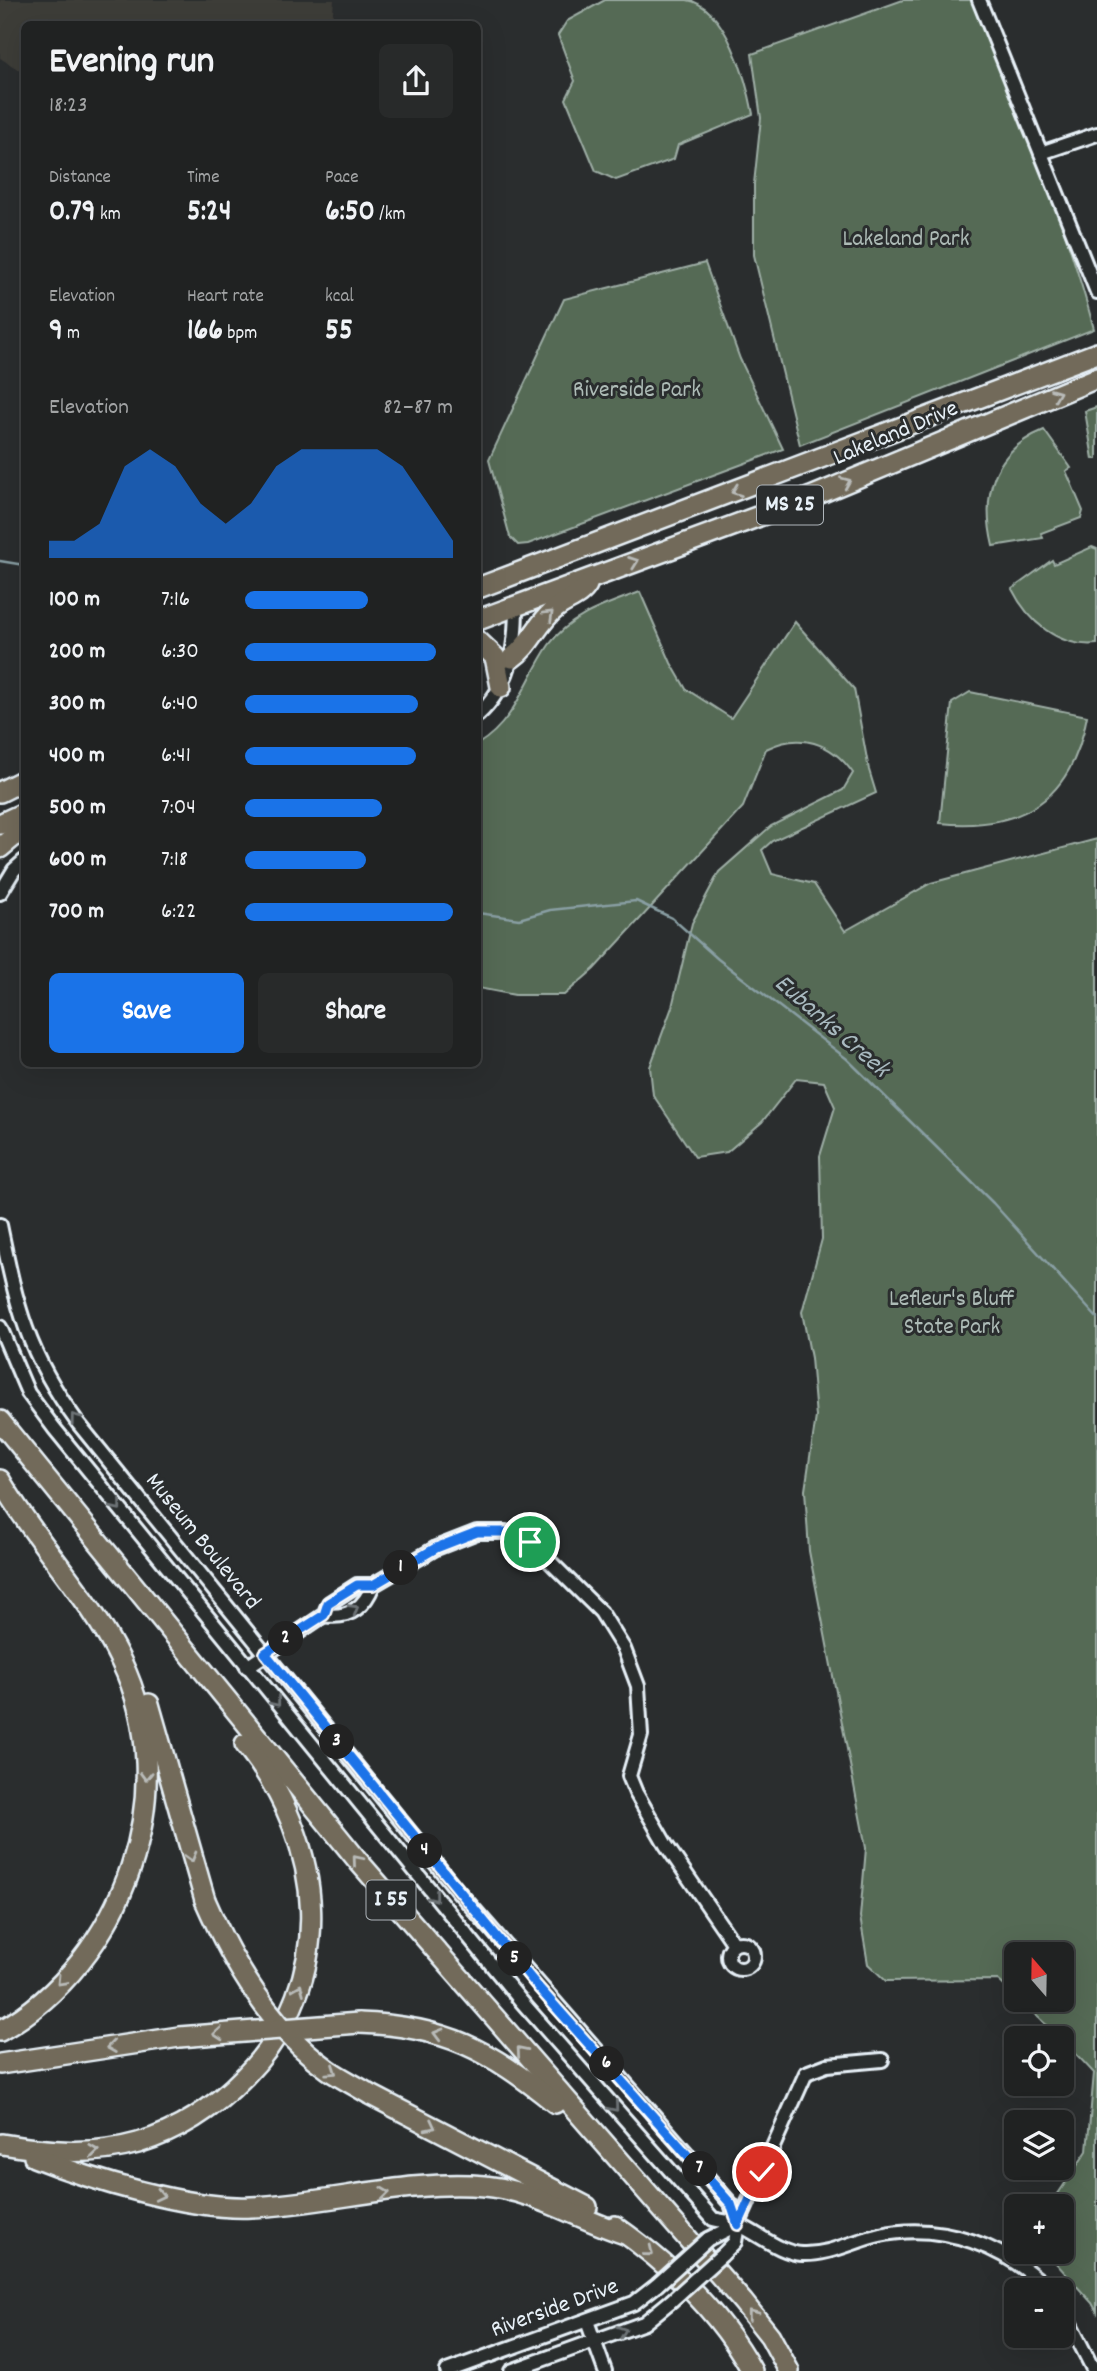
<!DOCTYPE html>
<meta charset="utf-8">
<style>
:root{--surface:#202222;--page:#282a2a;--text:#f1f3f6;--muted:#a2a4a5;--line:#3d3f40;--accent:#1a73e8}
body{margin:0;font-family:Dekko,sans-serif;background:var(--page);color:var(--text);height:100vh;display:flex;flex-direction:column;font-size:26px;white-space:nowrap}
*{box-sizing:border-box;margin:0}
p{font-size:23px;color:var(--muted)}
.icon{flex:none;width:38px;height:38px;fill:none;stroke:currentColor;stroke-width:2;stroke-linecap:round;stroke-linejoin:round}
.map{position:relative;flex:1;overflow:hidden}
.drawer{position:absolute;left:21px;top:21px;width:460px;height:1046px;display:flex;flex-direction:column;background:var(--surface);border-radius:10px;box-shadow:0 7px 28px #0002,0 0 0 2px var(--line)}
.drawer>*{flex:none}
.needle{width:46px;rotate:340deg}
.controls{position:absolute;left:1004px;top:1942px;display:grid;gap:14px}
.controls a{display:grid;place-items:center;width:70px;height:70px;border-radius:10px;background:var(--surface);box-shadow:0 7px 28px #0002,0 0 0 2px var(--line);font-size:35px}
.pin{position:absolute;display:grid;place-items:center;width:60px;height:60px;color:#fff;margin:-30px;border:4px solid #fff;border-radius:50%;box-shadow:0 2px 7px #0007}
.km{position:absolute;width:35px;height:35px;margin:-18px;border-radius:50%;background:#222;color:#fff;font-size:19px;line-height:35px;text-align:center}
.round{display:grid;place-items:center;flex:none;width:74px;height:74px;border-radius:10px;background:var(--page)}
.head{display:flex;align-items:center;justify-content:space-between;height:119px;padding:0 28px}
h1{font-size:38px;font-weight:800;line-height:52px}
.stats{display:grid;grid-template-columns:repeat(3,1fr);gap:10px;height:119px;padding:7px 28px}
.stats div{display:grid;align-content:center}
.stats b{font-size:30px;font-weight:800}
.stats small{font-size:19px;font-weight:400}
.stats p{font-size:19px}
.chart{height:196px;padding:14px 28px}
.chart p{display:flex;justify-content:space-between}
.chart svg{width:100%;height:126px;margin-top:7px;fill:var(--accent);opacity:.7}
.cta{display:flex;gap:14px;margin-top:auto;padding:14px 28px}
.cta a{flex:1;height:80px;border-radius:10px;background:var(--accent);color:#fff;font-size:28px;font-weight:800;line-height:80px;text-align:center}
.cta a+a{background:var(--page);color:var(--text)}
ul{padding:0 28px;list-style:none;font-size:23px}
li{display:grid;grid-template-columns:112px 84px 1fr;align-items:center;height:52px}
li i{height:18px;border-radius:9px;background:var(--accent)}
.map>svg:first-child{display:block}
.built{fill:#3e3d39}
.green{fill:#556a54;stroke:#9eaea6;stroke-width:2}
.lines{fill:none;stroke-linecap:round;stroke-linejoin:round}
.stream{stroke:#899fa4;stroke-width:2.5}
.minor-casing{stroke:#e8f1f8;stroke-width:18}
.highway-casing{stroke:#e8f1f8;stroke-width:24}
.minor{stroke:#2a2d2e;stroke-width:12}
.highway{stroke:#726b5a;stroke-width:19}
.minor-bridge-casing{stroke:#e8f1f8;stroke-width:18;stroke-linecap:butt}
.highway-bridge-casing{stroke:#e8f1f8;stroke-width:24;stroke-linecap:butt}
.minor-bridge{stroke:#2a2d2e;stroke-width:12}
.highway-bridge{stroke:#726b5a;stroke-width:19}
.oneway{stroke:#b9bbb9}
.oneway2{stroke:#6c7275}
.route-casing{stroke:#fff;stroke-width:14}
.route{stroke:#1a73e8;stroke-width:9}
.labels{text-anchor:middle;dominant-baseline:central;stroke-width:6;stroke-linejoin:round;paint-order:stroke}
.shield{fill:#2a2d2e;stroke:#afb6bb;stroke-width:2}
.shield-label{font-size:23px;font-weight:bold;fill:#e8f1f8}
.park-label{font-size:24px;fill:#adbbb6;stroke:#2a2d2e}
.street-label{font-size:24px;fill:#e8f1f8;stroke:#2a2d2e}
.water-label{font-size:26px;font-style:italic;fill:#a9bac0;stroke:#2a2d2e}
</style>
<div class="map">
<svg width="1097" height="2371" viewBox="0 0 1097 2371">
<rect width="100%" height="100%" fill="#2a2d2e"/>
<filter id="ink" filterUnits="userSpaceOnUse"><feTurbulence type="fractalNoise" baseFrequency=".0143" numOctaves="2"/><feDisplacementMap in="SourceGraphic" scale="14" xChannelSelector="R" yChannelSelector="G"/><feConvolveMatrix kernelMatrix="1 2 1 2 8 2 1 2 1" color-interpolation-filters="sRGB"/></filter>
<g filter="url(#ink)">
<polygon class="built" points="0,0 334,0 332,24 24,24 24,73 0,58"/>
<g class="green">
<path d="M605 0C631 0 661 0 687 0 726 6 747 82 753 114L678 145 674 159 616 180 596 171 566 99 575 81 558 35 567 21Z"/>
<path d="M903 0H975C1018 108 1064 216 1094 329L800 445 754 255V184L761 118 752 54Z"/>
<polygon points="705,263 740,359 783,449 528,544 518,545 510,537 489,460 564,299"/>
<polygon points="1097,407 1097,459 1093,459 1085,411"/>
<path d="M1044 430 1071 468 1066 471 1083 511 1081 518 1041 533 1043 538 993 546C981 496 992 451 1044 430Z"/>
<path d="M1092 547 1097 549V644C1058 648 1028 621 1012 589L1052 560 1054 564Z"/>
<path d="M640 592 671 663 686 689 731 718 795 622 854 689 869 770 876 793 772 841 762 850 772 874 814 884 845 931 931 883 1097 839V2312L1092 2303 1046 2252H1062V2207H1049L1087 2151 1094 2073 1062 2039 1019 2000H1062V1955H1017V1998L998 1980 886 1981 868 1964 860 1917 866 1848 809 1551 805 1490 816 1417 811 1358 802 1312 822 1239 820 1156 835 1107 824 1082 796 1079 762 1122 727 1152 695 1157 653 1095 650 1067 672 1007 692 923 719 872 771 826 843 790 853 773C831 742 800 732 766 749L743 807 594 969 564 995H515L478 988V744C516 721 525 680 549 645 570 615 608 604 640 592Z"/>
<path d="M970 692 1087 716C1072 800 1022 831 940 823L952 703Z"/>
</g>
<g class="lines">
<g class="stream">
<polyline points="0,561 24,565"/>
<polyline points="478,913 519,919 550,910 636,901 672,918 718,959 847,1059 993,1203 1097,1318"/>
</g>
<g class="minor-casing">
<g id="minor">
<polyline points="979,0 1097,292"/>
<polyline points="1041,153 1097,134"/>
<path d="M478 715C511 684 516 648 516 604"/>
<polyline points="0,893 14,870 24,861"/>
<path d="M0 1225C17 1308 27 1353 78 1423L458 1891 731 2204 738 2225"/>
<path d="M0 1327 28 1393 54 1428 521 2001 713 2219C721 2221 731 2222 739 2225 759 2234 780 2253 802 2254 830 2255 853 2241 880 2235 943 2221 1006 2247 1051 2291"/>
<path d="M324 1615C349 1619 364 1608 373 1585"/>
<polyline points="247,1667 324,1615 329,1603 357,1585 373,1585 436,1548 477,1532 506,1532 530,1542 601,1612 624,1649 638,1686 641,1735 629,1776 636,1793 666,1845 734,1944"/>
<circle cx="741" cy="1956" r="13"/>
<polyline points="708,2239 737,2225"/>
<polyline points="722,2255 735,2242 738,2225 806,2073 827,2065 882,2060"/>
<polyline points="1062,2308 1094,2371"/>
<polyline points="587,2321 605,2371"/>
<polyline points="447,2371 634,2303 657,2285"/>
<polyline points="511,2371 644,2323 671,2301"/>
</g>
</g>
<g class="highway-casing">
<g id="highway">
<polyline points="478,588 1097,353"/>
<polyline points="478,620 811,497 1097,378"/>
<polyline points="478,641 495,657 501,687"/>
<path d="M512 658C530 646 538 622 556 608 566 600 581 596 587 585"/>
<polyline points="0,792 24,780"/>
<polyline points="0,824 24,813"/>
<polyline points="0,848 24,828"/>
<polyline points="0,1421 359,1862 743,2302 770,2336 789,2371"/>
<path d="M0 1480C36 1543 89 1595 121 1661 184 1790 124 1961 0 2031"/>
<polyline points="149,1704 205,1900"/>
<path d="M359 2023C446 2026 489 2050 555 2103"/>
<polyline points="0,2064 179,2037"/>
<polyline points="371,2095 587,2207"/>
<path d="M2 2144C48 2152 92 2156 138 2143 179 2131 215 2107 245 2076 339 1979 326 1844 245 1744"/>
<path d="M34 2157C91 2180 191 2210 251 2207 329 2204 408 2179 485 2186 536 2191 577 2219 625 2234"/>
<path d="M615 2226C669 2264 720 2312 752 2371"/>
</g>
</g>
<use href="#minor" class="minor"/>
<use href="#highway" class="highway"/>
<g class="minor-bridge-casing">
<g id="minor-bridge">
<polyline points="657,2285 708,2239"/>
<polyline points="671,2301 722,2255"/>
</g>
</g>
<g class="highway-bridge-casing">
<g id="highway-bridge">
<path d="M205 1900C233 1964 271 2029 329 2070 342 2079 357 2086 371 2095"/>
<polyline points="179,2037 359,2023"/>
</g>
</g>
<use href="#minor-bridge" class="minor-bridge"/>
<use href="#highway-bridge" class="highway-bridge"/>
</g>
<defs><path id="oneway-chevron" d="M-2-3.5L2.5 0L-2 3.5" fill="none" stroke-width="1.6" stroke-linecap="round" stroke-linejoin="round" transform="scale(1.75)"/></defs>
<g class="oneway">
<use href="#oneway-chevron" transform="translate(1056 394) rotate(-22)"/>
<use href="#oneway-chevron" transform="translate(846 482) rotate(-23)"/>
<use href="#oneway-chevron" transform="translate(736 491) rotate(160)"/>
<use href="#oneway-chevron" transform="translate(634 562) rotate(-20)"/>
<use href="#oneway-chevron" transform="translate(549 615) rotate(-44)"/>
<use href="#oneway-chevron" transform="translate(146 1776) rotate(91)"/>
<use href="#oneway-chevron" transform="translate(191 1857) rotate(74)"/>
<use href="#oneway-chevron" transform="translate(357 1860) rotate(-130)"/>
<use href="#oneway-chevron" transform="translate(61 1981) rotate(134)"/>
<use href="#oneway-chevron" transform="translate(299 1989) rotate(-68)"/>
<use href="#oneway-chevron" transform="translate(218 2034) rotate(176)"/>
<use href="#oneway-chevron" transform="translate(438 2034) rotate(-165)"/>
<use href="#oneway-chevron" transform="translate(111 2047) rotate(172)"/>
<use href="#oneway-chevron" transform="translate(521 2051) rotate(-131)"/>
<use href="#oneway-chevron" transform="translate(332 2071) rotate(34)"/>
<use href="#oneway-chevron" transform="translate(431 2126) rotate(27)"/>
<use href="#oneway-chevron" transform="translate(94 2151) rotate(-7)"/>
<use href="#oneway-chevron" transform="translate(385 2193) rotate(-7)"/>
<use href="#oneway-chevron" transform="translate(160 2195) rotate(13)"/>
<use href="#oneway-chevron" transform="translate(649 2252) rotate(39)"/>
<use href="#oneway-chevron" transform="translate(752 2314) rotate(-128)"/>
</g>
<g class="oneway2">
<use href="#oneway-chevron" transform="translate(75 1418) rotate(-127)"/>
<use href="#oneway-chevron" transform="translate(117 1506) rotate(51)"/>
<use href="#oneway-chevron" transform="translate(354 1609) rotate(-31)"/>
<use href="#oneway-chevron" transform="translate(276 1702) rotate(51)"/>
<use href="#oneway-chevron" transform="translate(434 1897) rotate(51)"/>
<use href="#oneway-chevron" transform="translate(614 2107) rotate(49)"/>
<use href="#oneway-chevron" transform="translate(622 2331) rotate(-20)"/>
</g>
</g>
<g class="lines" filter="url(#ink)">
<g class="route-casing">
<polyline id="route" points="530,1542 506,1532 477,1532 436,1548 373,1585 357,1585 328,1603 324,1615 265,1653 538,1987 731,2204 738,2225 762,2172"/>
</g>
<use href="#route" class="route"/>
</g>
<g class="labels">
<g class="shield">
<rect x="757" y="485.5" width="66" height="39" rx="5"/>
<rect x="366.5" y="1880.5" width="49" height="39" rx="5"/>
</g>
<g class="shield-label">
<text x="790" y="505">MS 25</text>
<text x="391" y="1900">I 55</text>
</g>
<g class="park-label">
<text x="906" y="240">Lakeland Park</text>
<text x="637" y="391">Riverside Park</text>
<text x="952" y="1300">Lefleur's Bluff<tspan x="952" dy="28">State Park</tspan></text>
</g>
<g class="street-label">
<text transform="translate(896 434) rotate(-23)">Lakeland Drive</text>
<text transform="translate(202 1542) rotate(51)">Museum Boulevard</text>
<text transform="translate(555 2309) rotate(-20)">Riverside Drive</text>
</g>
<g class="water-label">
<text transform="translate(831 1027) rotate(41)">Eubanks Creek</text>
</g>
</g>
</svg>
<div class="controls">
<a><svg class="needle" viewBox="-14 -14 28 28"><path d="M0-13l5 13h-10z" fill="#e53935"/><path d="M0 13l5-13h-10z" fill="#a2a4a5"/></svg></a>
<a><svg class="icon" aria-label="locate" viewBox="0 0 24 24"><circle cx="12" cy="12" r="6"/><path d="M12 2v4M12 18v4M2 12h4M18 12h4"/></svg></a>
<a><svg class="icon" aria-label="layers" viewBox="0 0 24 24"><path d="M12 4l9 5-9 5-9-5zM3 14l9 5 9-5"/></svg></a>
<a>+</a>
<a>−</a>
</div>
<div class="pin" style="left:530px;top:1542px;background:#1e9e55"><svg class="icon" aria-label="arrive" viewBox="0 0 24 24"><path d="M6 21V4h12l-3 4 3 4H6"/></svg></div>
<div class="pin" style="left:762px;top:2172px;background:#d93025"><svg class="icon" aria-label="check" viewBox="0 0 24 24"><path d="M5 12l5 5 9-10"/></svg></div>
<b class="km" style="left:401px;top:1568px">1</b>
<b class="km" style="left:286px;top:1639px">2</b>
<b class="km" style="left:337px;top:1742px">3</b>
<b class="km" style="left:425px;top:1851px">4</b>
<b class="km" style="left:515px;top:1959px">5</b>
<b class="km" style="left:607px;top:2064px">6</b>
<b class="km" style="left:700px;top:2169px">7</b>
<section class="drawer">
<div class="head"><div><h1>Evening run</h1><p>18:23</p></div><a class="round"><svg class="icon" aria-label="share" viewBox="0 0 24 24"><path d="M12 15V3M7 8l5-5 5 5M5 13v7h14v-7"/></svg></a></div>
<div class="stats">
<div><p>Distance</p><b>0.79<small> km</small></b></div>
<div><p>Time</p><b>5:24</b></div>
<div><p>Pace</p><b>6:50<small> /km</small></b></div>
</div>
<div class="stats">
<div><p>Elevation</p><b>9<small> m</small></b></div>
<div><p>Heart rate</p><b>166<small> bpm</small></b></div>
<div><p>kcal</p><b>55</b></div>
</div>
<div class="chart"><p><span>Elevation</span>82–87 m</p>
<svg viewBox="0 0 160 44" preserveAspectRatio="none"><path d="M0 44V38L10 38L20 32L30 12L40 6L50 12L60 25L70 32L80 25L90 12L100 6L110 6L120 6L130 6L140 12L150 25L160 38V44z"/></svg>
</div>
<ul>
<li><b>100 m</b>7:16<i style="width:59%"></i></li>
<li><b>200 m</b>6:30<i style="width:92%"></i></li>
<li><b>300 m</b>6:40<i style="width:83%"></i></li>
<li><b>400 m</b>6:41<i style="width:82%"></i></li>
<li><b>500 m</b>7:04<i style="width:66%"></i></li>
<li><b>600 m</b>7:18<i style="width:58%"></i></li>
<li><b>700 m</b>6:22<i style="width:100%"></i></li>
</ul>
<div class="cta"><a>Save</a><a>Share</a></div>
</section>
</div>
